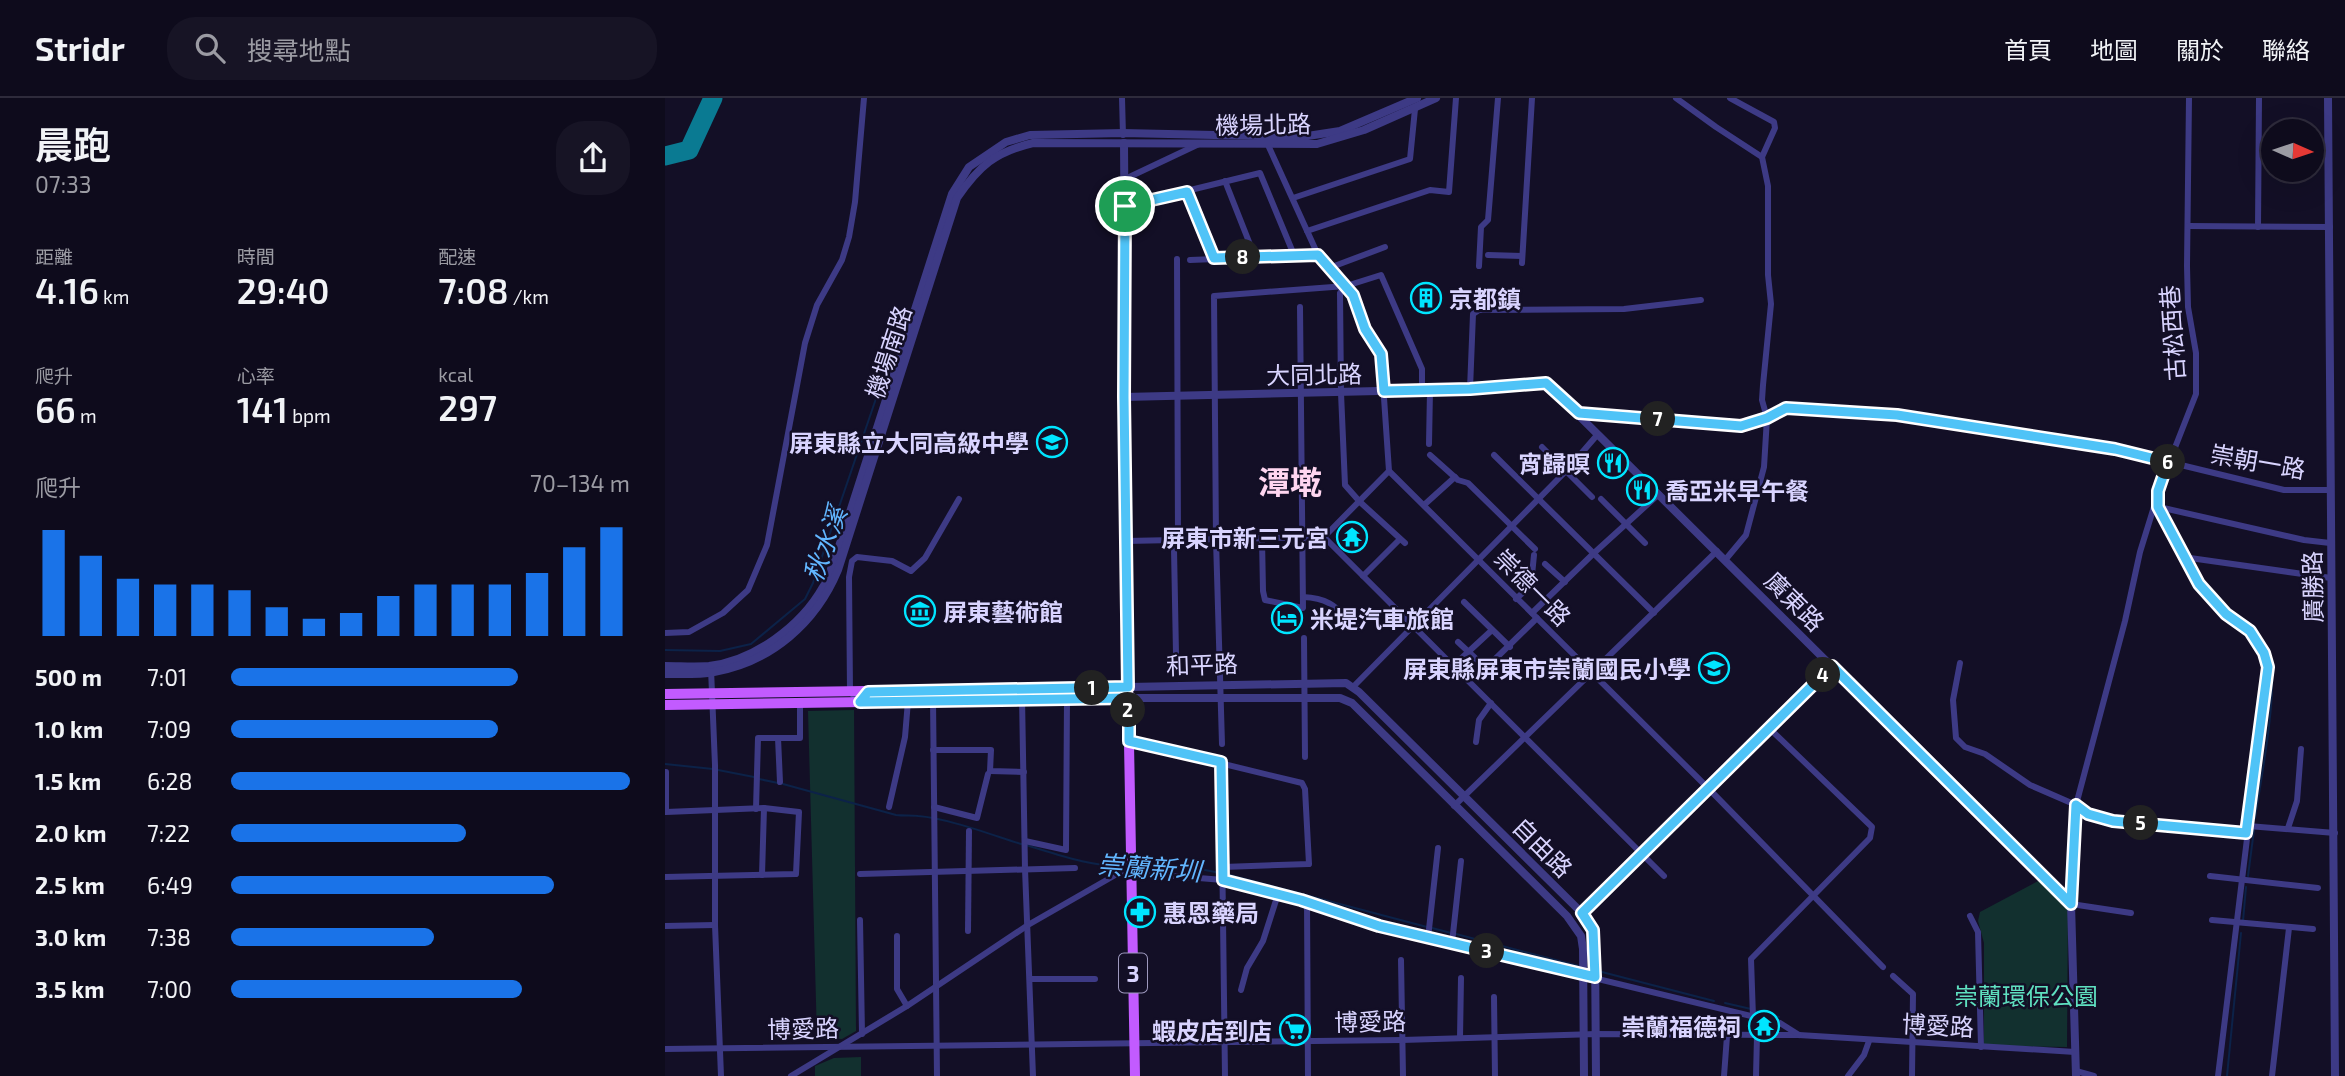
<!DOCTYPE html>
<html lang="zh-TW">
<meta charset="utf-8">
<style>
:root{--surface:#0e0b1c;--page:#171425;--text:#f1f3f6;--muted:#9b9ba3;--line:#2e2b3b;--accent:#1a73e8}
body{margin:0;font-family:"Exo 2","Noto Sans TC",sans-serif;background:var(--page);color:var(--text);height:100vh;display:flex;flex-direction:column;font-size:26px;white-space:nowrap}
*{box-sizing:border-box;margin:0}
p{font-size:23px;color:var(--muted)}
.icon{flex:none;width:38px;height:38px;fill:none;stroke:currentColor;stroke-width:2;stroke-linecap:round;stroke-linejoin:round}
.map{position:relative;flex:1;overflow:hidden}
.sheet{display:flex;flex-direction:column;background:var(--surface);width:665px}
.sheet>*{flex:none}
.needle{width:46px;rotate:93deg}
.controls{position:absolute;left:1596px;top:21px;display:grid;gap:14px}
.controls a{display:grid;place-items:center;width:63px;height:63px;border-radius:50%;background:var(--surface);box-shadow:0 7px 28px #0002,0 0 0 2px var(--line);font-size:35px}
.pin{position:absolute;display:grid;place-items:center;width:60px;height:60px;color:#fff;margin:-30px;border:4px solid #fff;border-radius:50%;box-shadow:0 2px 7px #0007}
.km{position:absolute;width:35px;height:35px;margin:-18px;border-radius:50%;background:#222;color:#fff;font-size:19px;line-height:35px;text-align:center}
.round{display:grid;place-items:center;flex:none;width:74px;height:74px;border-radius:28px;background:var(--page)}
.overview{display:flex;align-items:center;justify-content:space-between;height:119px;padding:0 35px}
h1{font-size:38px;font-weight:600;line-height:52px}
.stats{display:grid;grid-template-columns:repeat(3,1fr);gap:10px;height:119px;padding:7px 35px}
.stats div{display:grid;align-content:center}
.stats b{font-size:35px;font-weight:600}
.stats small{font-size:19px;font-weight:400}
.stats p{font-size:19px}
.chart{height:196px;padding:14px 35px}
.chart p{display:flex;justify-content:space-between}
.chart svg{width:100%;height:126px;margin-top:7px;stroke:var(--accent);stroke-width:6}
ul{padding:0 35px;list-style:none;font-size:23px}
li{display:grid;grid-template-columns:112px 84px 1fr;align-items:center;height:52px}
li i{height:18px;border-radius:9px;background:var(--accent)}
header{display:flex;align-items:center;gap:42px;box-sizing:border-box;height:98px;padding:0 35px;background:var(--surface);border-bottom:2px solid var(--line)}
header strong{font-size:33px}
nav{display:flex;gap:38px;margin-inline-start:auto;font-size:24px}
.search{width:490px;height:63px;background:var(--page);display:flex;align-items:center;gap:18px;box-sizing:border-box;padding:0 24px;border-radius:28px;color:var(--muted);font-size:26px}
main{display:flex;flex:1;min-height:0}
.map>svg:first-child{display:block}
.green{fill:#12302f}
.lines{fill:none;stroke-linecap:round;stroke-linejoin:round}
.stream{stroke:#0c2248;stroke-width:2}
.taxiway{stroke:#0a7a92;stroke-width:19}
.minor{stroke:#3d3a85;stroke-width:6}
.tertiary{stroke:#3d3a85;stroke-width:8}
.primary{stroke:#c25bff;stroke-width:10}
.route-casing{stroke:#fff;stroke-width:14}
.route{stroke:#4fc3f7;stroke-width:9}
.labels{text-anchor:middle;dominant-baseline:central;stroke-width:5;stroke-linejoin:round;paint-order:stroke}
.shield{fill:#130f26;stroke:#9e99be;stroke-width:2}
.shield-label{font-size:23px;font-weight:bold;fill:#d9d4ff}
.street-label{font-size:24px;fill:#d9d4ff;stroke:#130f26}
.poi-label{font-size:24px;font-weight:bold;fill:#d9d4ff;stroke:#130f26;text-anchor:end}
.park-label{font-size:24px;fill:#5fe0c0;stroke:#130f26}
.water-label{font-size:26px;font-style:italic;fill:#62b6ff;stroke:#130f26}
.district-label{font-size:32px;font-weight:bold;fill:#ffd6f0;stroke:#130f26}
</style>
<header>
<strong>Stridr</strong>
<div class="search"><svg class="icon" aria-label="search" viewBox="0 0 24 24"><circle cx="10" cy="10" r="6"/><path d="M15 15l6 6"/></svg>搜尋地點</div>
<nav><a>首頁</a><a>地圖</a><a>關於</a><a>聯絡</a></nav>
</header>
<main>
<section class="sheet">
<div class="overview"><div><h1>晨跑</h1><p>07:33</p></div><a class="round"><svg class="icon" aria-label="share" viewBox="0 0 24 24"><path d="M12 15V3M7 8l5-5 5 5M5 13v7h14v-7"/></svg></a></div>
<div class="stats">
<div><p>距離</p><b>4.16<small> km</small></b></div>
<div><p>時間</p><b>29:40</b></div>
<div><p>配速</p><b>7:08<small> /km</small></b></div>
</div>
<div class="stats">
<div><p>爬升</p><b>66<small> m</small></b></div>
<div><p>心率</p><b>141<small> bpm</small></b></div>
<div><p>kcal</p><b>297</b></div>
</div>
<div class="chart"><p><span>爬升</span>70–134 m</p>
<svg viewBox="0 0 160 44" preserveAspectRatio="none"><path d="M5 44V7M15 44V16M25 44V24M35 44V26M45 44V26M55 44V28M65 44V34M75 44V38M85 44V36M95 44V30M105 44V26M115 44V26M125 44V26M135 44V22M145 44V13M155 44V6"/></svg>
</div>
<ul>
<li><b>500 m</b>7:01<i style="width:72%"></i></li>
<li><b>1.0 km</b>7:09<i style="width:67%"></i></li>
<li><b>1.5 km</b>6:28<i style="width:100%"></i></li>
<li><b>2.0 km</b>7:22<i style="width:59%"></i></li>
<li><b>2.5 km</b>6:49<i style="width:81%"></i></li>
<li><b>3.0 km</b>7:38<i style="width:51%"></i></li>
<li><b>3.5 km</b>7:00<i style="width:73%"></i></li>
</ul>
</section>
<div class="map">
<svg width="1680" height="978" viewBox="0 0 1680 978">
<rect width="100%" height="100%" fill="#130f26"/>
<g class="green">
<polygon points="189,612 191,933 177,941 152,940 143,613"/>
<polygon points="1375,782 1403,807 1402,949 1319,948 1319,845 1313,823 1315,814"/>
<polygon points="196,959 196,978 150,978 150,968 169,960"/>
</g>
<g class="lines">
<g class="stream">
<path d="M1506 440C1519 468 1532 496 1557 516"/>
<polyline points="1567,524 1584,538"/>
<polyline points="0,552 55,553 86,546 140,501 148,485 231,242"/>
<polyline points="0,666 48,671"/>
<polyline points="53,672 89,679"/>
<polyline points="94,681 113,685"/>
<path d="M118 686 231 717C239 718 246 717 253 718 282 720 327 737 356 746"/>
<path d="M1590 720C1595 686 1618 572 1601 548"/>
<path d="M361 747C394 757 427 769 461 768"/>
<polyline points="471,768 520,768 555,775"/>
<polyline points="561,776 762,829"/>
<polyline points="1583,778 1589,732"/>
<polyline points="1578,823 1581,789"/>
<polyline points="767,830 786,835"/>
<polyline points="791,836 914,868"/>
<polyline points="933,873 1049,903"/>
<polyline points="1060,905 1086,911"/>
<polyline points="1091,913 1114,919"/>
<polyline points="1562,978 1576,835"/>
</g>
<polyline class="taxiway" points="0,58 24,52 48,0"/>
<g class="minor">
<polyline points="457,0 458,37"/>
<polyline points="1011,0 1051,29 1097,59 1103,88 1103,177 1106,206 1098,287 1097,302 1102,320 1099,369 1081,437 1061,461"/>
<polyline points="1065,0 1109,24 1110,30 1097,59"/>
<polyline points="1524,0 1522,168 1523,209 1531,255 1531,296 1493,393 1493,409 1534,486 1561,516 1585,533 1599,555 1603,569 1553,978"/>
<polyline points="603,47 653,157 688,197 700,231 716,256 724,373 1043,690 1218,869"/>
<polyline points="460,81 534,46"/>
<polyline points="560,83 590,159"/>
<polyline points="521,94 549,160"/>
<polyline points="628,100 745,61 750,11"/>
<polyline points="460,108 595,75 629,157"/>
<polyline points="1523,128 1665,129"/>
<polyline points="1593,129 1594,0"/>
<polyline points="642,133 765,92 784,94 791,0"/>
<polyline points="823,157 857,158"/>
<polyline points="525,162 653,157"/>
<polyline points="857,165 867,0"/>
<polyline points="814,168 816,129 823,122 833,0"/>
<polyline points="664,170 720,149"/>
<polyline points="681,188 675,195 676,295 680,387 695,404 740,445"/>
<polyline points="805,291 808,216 814,212 959,211 1036,202"/>
<polyline points="914,315 1076,328 1102,320 1121,310 1232,317 1450,351 1619,392 1665,392"/>
<polyline points="764,346 765,292"/>
<polyline points="877,349 927,399"/>
<polyline points="765,357 793,382 803,385 870,451"/>
<polyline points="829,357 989,515"/>
<polyline points="936,401 980,445"/>
<polyline points="759,407 790,379"/>
<polyline points="1494,409 1639,442 1665,445"/>
<polyline points="659,439 999,778"/>
<polyline points="597,441 598,493 600,502 638,510 635,209"/>
<polyline points="461,443 659,439 724,373"/>
<polyline points="1518,459 1666,480"/>
<polyline points="880,466 900,484"/>
<polyline points="698,478 735,441"/>
<path d="M638 499C667 500 673 512 693 530"/>
<polyline points="851,501 866,487 869,457"/>
<polyline points="799,504 845,549"/>
<polyline points="867,515 929,455 994,396"/>
<polyline points="0,535 24,534 58,515 83,492 102,447 140,245 152,207 177,162 184,139 190,104 199,0"/>
<polyline points="639,540 640,659"/>
<polyline points="793,544 823,572"/>
<polyline points="511,556 509,451 513,442 512,161"/>
<polyline points="1295,565 1288,602 1291,640 1300,649 1320,656 1365,687 1411,707 1423,716 1448,723 1581,735"/>
<polyline points="788,568 827,532"/>
<polyline points="821,570 872,520"/>
<polyline points="46,571 50,667 50,827 56,978"/>
<polyline points="688,589 901,373 933,336"/>
<polyline points="357,599 360,771 368,978"/>
<polyline points="268,601 272,978"/>
<polyline points="196,604 185,594 184,479 187,463 192,459 227,463 246,473 260,460 294,401"/>
<polyline points="113,640 115,684"/>
<polyline points="464,643 637,685 640,691 644,766 558,769"/>
<polyline points="811,644 814,622 826,605"/>
<polyline points="557,646 551,442 549,198 681,188 716,177 757,271 757,292"/>
<polyline points="268,652 326,652 325,673 359,674"/>
<polyline points="556,664 560,978"/>
<polyline points="789,708 1052,453"/>
<polyline points="224,709 240,639 243,603"/>
<polyline points="269,709 312,720 323,676"/>
<polyline points="91,711 93,640 135,640 135,606"/>
<polyline points="1583,728 1670,735"/>
<polyline points="1623,730 1632,703 1636,651"/>
<polyline points="360,743 401,752 402,601"/>
<polyline points="195,776 410,770"/>
<polyline points="97,777 99,710"/>
<polyline points="1545,778 1653,790"/>
<polyline points="0,779 131,776 134,714 99,710 1,714 1,674"/>
<polyline points="642,803 643,978"/>
<polyline points="917,815 1167,568"/>
<polyline points="1466,815 1406,806 1411,707 1460,523 1475,454 1492,399"/>
<polyline points="1305,818 1313,834 1316,949"/>
<polyline points="195,822 197,936"/>
<polyline points="1547,822 1648,831"/>
<polyline points="0,828 50,827"/>
<polyline points="303,833 304,733"/>
<polyline points="232,838 232,891 242,908"/>
<polyline points="763,840 773,750"/>
<polyline points="787,845 796,763"/>
<polyline points="736,862 738,978"/>
<polyline points="1228,878 1248,896 1247,978"/>
<polyline points="366,881 430,881"/>
<polyline points="576,892 582,870 598,843 613,796"/>
<polyline points="829,899 830,978"/>
<polyline points="1088,919 1086,861 1205,740 1207,729 1104,630"/>
<polyline points="795,940 796,880"/>
<polyline points="0,951 737,942 931,936 1134,937 1410,954"/>
<polyline points="1411,973 1429,978"/>
<polyline points="126,978 242,908 363,827 452,776 461,774 558,782 637,801 714,828 1115,925 1134,937"/>
<polyline points="1059,978 1062,938"/>
<polyline points="1091,978 1092,938"/>
<polyline points="1183,978 1199,957 1204,943"/>
<polyline points="1607,978 1624,830"/>
</g>
<g class="tertiary">
<polyline points="1663,0 1670,978"/>
<polyline points="459,45 463,589 681,585 694,594 917,815 928,832 930,849 931,978"/>
<polyline points="459,299 757,292 881,285 1406,806 1411,978"/>
<path d="M0 568C15 568 30 569 44 568 89 563 136 528 158 489 163 481 165 472 169 464L287 96 304 69 341 44 365 37 458 35 636 39 675 33 752 0"/>
<path d="M0 576C16 576 33 577 49 574 106 564 151 525 173 472L292 100C314 68 330 54 368 45L652 46 699 32 771 0"/>
<polyline points="464,600 675,600 687,605 902,818 916,838 918,851 919,978"/>
</g>
<g class="primary">
<polyline points="0,596 463,589 470,978"/>
<polyline points="0,607 464,600"/>
</g>
</g>
<g class="lines">
<g class="route-casing">
<polygon id="route" points="522,94 549,160 653,157 688,197 700,231 716,256 719,293 805,291 881,285 914,315 1076,328 1102,320 1121,310 1232,317 1450,351 1503,364 1493,393 1493,409 1534,486 1561,516 1585,533 1599,555 1603,569 1581,735 1448,723 1423,716 1411,707 1406,806 1167,568 917,815 928,832 930,879 714,828 636,802 558,782 556,664 464,643 464,600 195,604 203,594 463,589 459,299 460,108"/>
</g>
<use href="#route" class="route"/>
</g>
<defs>
<g id="building-ring" transform="scale(1.575)"><circle r="9.5" fill="#130f26" stroke="#00e5ff" stroke-width="1.5"/><path d="M-4-6H4V6H1V3H-1V6H-4ZM-2.5-4.3h1.7v1.8h-1.7ZM.8-4.3h1.7v1.8H.8ZM-2.5-1h1.7V.8h-1.7ZM.8-1h1.7V.8H.8Z" fill="#00e5ff"/></g>
<g id="school-ring" transform="scale(1.575)"><circle r="9.5" fill="#130f26" stroke="#00e5ff" stroke-width="1.5"/><path d="M0-5L7-2L0 1L-7-2ZM-4 1L0 2.5L4 1V4Q0 6-4 4Z" fill="#00e5ff"/></g>
<g id="restaurant-ring" transform="scale(1.575)"><circle r="9.5" fill="#130f26" stroke="#00e5ff" stroke-width="1.5"/><path d="M-5-6h1v4h1v-4h1v4h1v-4h1v5L-1.5 .5V6h-2V.5L-5-1ZM5-6V6H3V1.5H1.5Q1.5-4 5-6Z" fill="#00e5ff"/></g>
<g id="temple-ring" transform="scale(1.575)"><circle r="9.5" fill="#130f26" stroke="#00e5ff" stroke-width="1.5"/><path d="M0-6L5-2H3V0L6.5 2.5H4V6H1.5V3h-3V6H-4V2.5H-6.5L-3 0V-2H-5Z" fill="#00e5ff"/></g>
<g id="museum-ring" transform="scale(1.575)"><circle r="9.5" fill="#130f26" stroke="#00e5ff" stroke-width="1.5"/><path d="M0-6L6-3V-2H-6V-3ZM-5-1h2V3h-2ZM-1-1h2V3h-2ZM3-1h2V3H3ZM-6 4H6V6H-6Z" fill="#00e5ff"/></g>
<g id="hotel-ring" transform="scale(1.575)"><circle r="9.5" fill="#130f26" stroke="#00e5ff" stroke-width="1.5"/><path d="M-6-4.5h1.5V1H6V5H4.5V3h-9V5H-6ZM-4 0a1.8 1.8 0 1 1 3.6 0ZM.5 0V-2.5h3Q6-2.5 6 0Z" fill="#00e5ff"/></g>
<g id="pharmacy-ring" transform="scale(1.575)"><circle r="9.5" fill="#130f26" stroke="#00e5ff" stroke-width="1.5"/><path d="M-2-6h4v4h4v4h-4v4h-4v-4h-4v-4h4Z" fill="#00e5ff"/></g>
<g id="supermarket-ring" transform="scale(1.575)"><circle r="9.5" fill="#130f26" stroke="#00e5ff" stroke-width="1.5"/><path d="M-6-5.5h2.5l.6 2H6L4.5 2H-2.5L-4.4-4H-6ZM-1.5 3.2a1.3 1.3 0 1 0 .1 0ZM3 3.2a1.3 1.3 0 1 0 .1 0Z" fill="#00e5ff"/></g>
</defs>
<g fill-rule="evenodd">
<use href="#building-ring" x="761" y="200"/>
<use href="#school-ring" x="387" y="344"/>
<use href="#restaurant-ring" x="948" y="365"/>
<use href="#restaurant-ring" x="977" y="392"/>
<use href="#temple-ring" x="687" y="439"/>
<use href="#museum-ring" x="255" y="513"/>
<use href="#hotel-ring" x="622" y="520"/>
<use href="#school-ring" x="1049" y="570"/>
<use href="#pharmacy-ring" x="475" y="814"/>
<use href="#temple-ring" x="1099" y="928"/>
<use href="#supermarket-ring" x="630" y="932"/>
</g>
<g class="labels">
<rect class="shield" x="454" y="855.5" width="28" height="39" rx="5"/>
<g class="shield-label">
<text x="468" y="875">3</text>
</g>
<g class="street-label">
<text transform="translate(598 26) rotate(-1)">機場北路</text>
<text transform="translate(1507 235) rotate(-94)">古松西巷</text>
<text transform="translate(223 254) rotate(-72)">機場南路</text>
<text transform="translate(649 276) rotate(-1)">大同北路</text>
<text transform="translate(1593 363) rotate(10)">崇朝一路</text>
<text transform="translate(868 489) rotate(45)">崇德一路</text>
<text transform="translate(1647 489) rotate(-91)">廣勝路</text>
<text transform="translate(1130 503) rotate(45)">廣東路</text>
<text transform="translate(537 566) rotate(-2)">和平路</text>
<text transform="translate(878 749) rotate(45)">自由路</text>
<text transform="translate(705 923) rotate(-1)">博愛路</text>
<text transform="translate(1273 927) rotate(3)">博愛路</text>
<text transform="translate(138 930) rotate(-1)">博愛路</text>
</g>
<g class="poi-label">
<text x="784" y="200" text-anchor="start">京都鎮</text>
<text x="364" y="344">屏東縣立大同高級中學</text>
<text x="925" y="365">宵歸暝</text>
<text x="1000" y="392" text-anchor="start">喬亞米早午餐</text>
<text x="664" y="439">屏東市新三元宮</text>
<text x="278" y="513" text-anchor="start">屏東藝術館</text>
<text x="645" y="520" text-anchor="start">米堤汽車旅館</text>
<text x="1026" y="570">屏東縣屏東市崇蘭國民小學</text>
<text x="498" y="814" text-anchor="start">惠恩藥局</text>
<text x="1076" y="928">崇蘭福德祠</text>
<text x="607" y="932">蝦皮店到店</text>
</g>
<g class="park-label">
<text x="1361" y="897">崇蘭環保公園</text>
</g>
<g class="water-label">
<text transform="translate(159 446) rotate(-70)">秋水溪</text>
<text transform="translate(484 769) rotate(4)">崇蘭新圳</text>
</g>
<g class="district-label">
<text x="625" y="383">潭墘</text>
</g>
</g>
</svg>
<div class="controls">
<a><svg class="needle" viewBox="-14 -14 28 28"><path d="M0-13l5 13h-10z" fill="#e53935"/><path d="M0 13l5-13h-10z" fill="#9b9ba3"/></svg></a>
</div>
<div class="pin" style="left:460px;top:108px;background:#1e9e55"><svg class="icon" aria-label="arrive" viewBox="0 0 24 24"><path d="M6 21V4h12l-3 4 3 4H6"/></svg></div>
<b class="km" style="left:427px;top:590px">1</b>
<b class="km" style="left:463px;top:612px">2</b>
<b class="km" style="left:822px;top:853px">3</b>
<b class="km" style="left:1158px;top:577px">4</b>
<b class="km" style="left:1476px;top:725px">5</b>
<b class="km" style="left:1503px;top:364px">6</b>
<b class="km" style="left:993px;top:321px">7</b>
<b class="km" style="left:578px;top:159px">8</b>
</div>
</main>
